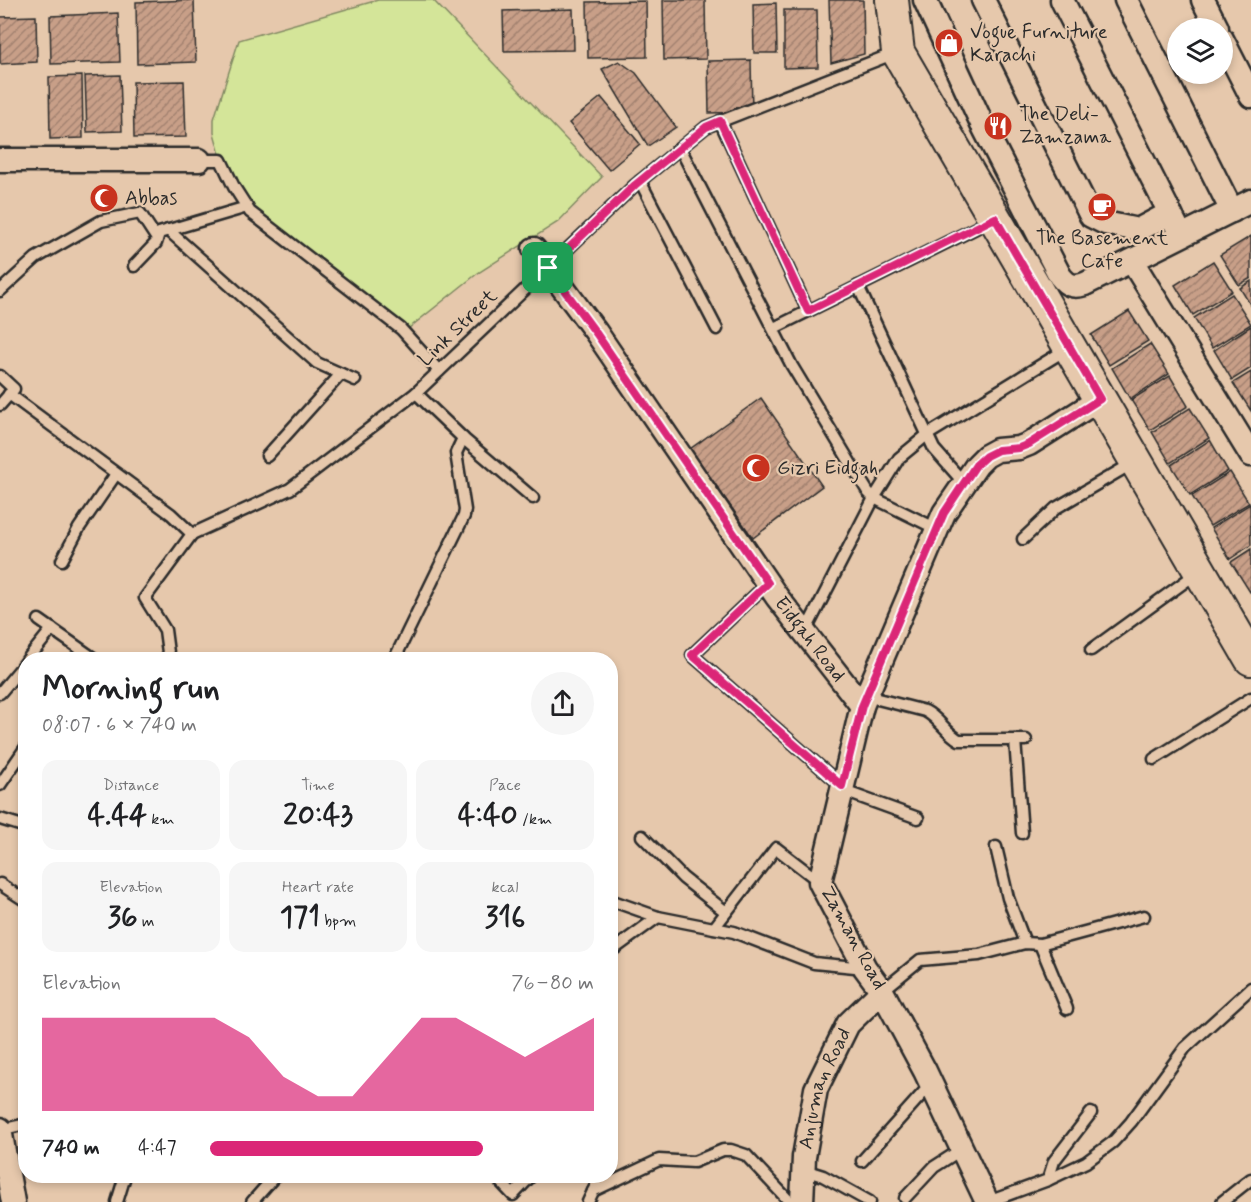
<!DOCTYPE html>
<meta charset="utf-8">
<style>
:root{--surface:#fff;--page:#f6f6f6;--text:#202124;--muted:#757577;--accent:#db2777}
body{margin:0;font-family:Mynerve,sans-serif;background:var(--page);color:var(--text);height:100vh;display:flex;flex-direction:column;font-size:22px;white-space:nowrap}
*{box-sizing:border-box;margin:0}
p{font-size:20px;color:var(--muted)}
.icon{flex:none;width:33px;height:33px;fill:none;stroke:currentColor;stroke-width:2;stroke-linecap:round;stroke-linejoin:round}
.map{position:relative;flex:1;overflow:hidden}
.details{position:absolute;left:18px;top:652px;width:600px;height:531px;display:flex;flex-direction:column;background:var(--surface);border-radius:24px;box-shadow:0 3px 9px #0003}
.details>*{flex:none}
.buttons{position:absolute;left:1167px;top:18px;display:grid;gap:12px}
.buttons a{display:grid;place-items:center;width:66px;height:66px;border-radius:50%;background:var(--surface);box-shadow:0 3px 9px #0003;font-size:30px}
.pin{position:absolute;display:grid;place-items:center;width:51px;height:51px;color:#fff;margin:-26px;border-radius:12px;box-shadow:0 3px 9px #0006}
.round{display:grid;place-items:center;flex:none;width:63px;height:63px;border-radius:32px;background:var(--page)}
.summary{display:flex;align-items:center;justify-content:space-between;height:102px;padding:0 24px}
h1{font-size:33px;font-weight:800;line-height:45px}
.metrics{display:grid;grid-template-columns:repeat(3,1fr);gap:9px;height:102px;padding:6px 24px}
.metrics div{display:grid;align-content:center;border-radius:15px;background:var(--page);text-align:center}
.metrics b{font-size:30px;font-weight:800}
.metrics small{font-size:16px;font-weight:400}
.metrics p{font-size:16px}
.chart{height:168px;padding:12px 24px}
.chart p{display:flex;justify-content:space-between}
.chart svg{width:100%;height:108px;margin-top:6px;fill:var(--accent);opacity:.7}
ul{padding:0 24px;list-style:none;font-size:20px}
li{display:grid;grid-template-columns:96px 72px 1fr;align-items:center;height:45px}
li i{height:15px;border-radius:8px;background:var(--accent)}
.map>svg:first-child{display:block}
.green{fill:#d4e599;stroke:#808862;stroke-width:1.5}
.building{fill:url(#building-hatch);stroke:#2b2b2b;stroke-width:1.5}
.lines{fill:none;stroke-linecap:round;stroke-linejoin:round}
.lane-casing{stroke:#2b2b2b;stroke-width:15}
.street-casing{stroke:#2b2b2b;stroke-width:27}
.secondary-casing{stroke:#2b2b2b;stroke-width:36}
.lane{stroke:#e6c8ac;stroke-width:10}
.street{stroke:#e6c8ac;stroke-width:22}
.secondary{stroke:#e6c8ac;stroke-width:32}
.route-casing{stroke:#fff;stroke-width:12}
.route{stroke:#db2777;stroke-width:8}
.labels{text-anchor:middle;dominant-baseline:central;stroke-width:4.5;stroke-linejoin:round;paint-order:stroke}
.poi-label{font-size:20px;fill:#2b2b2b;stroke:#e6c8ac;text-anchor:start}
.street-label{font-size:20px;fill:#2b2b2b;stroke:#e6c8ac}
</style>
<div class="map">
<svg width="1251" height="1202" viewBox="0 0 1251 1202">
<defs>
<pattern id="building-hatch" width="6" height="6" patternUnits="userSpaceOnUse" patternTransform="scale(1.5)"><rect width="6" height="6" fill="#c89f88"/><path d="M-1 1l2-2M0 6l6-6M5 7l2-2" fill="none" stroke="#a3826f"/></pattern>
</defs>
<rect width="100%" height="100%" fill="#e6c8ac"/>
<filter id="ink" filterUnits="userSpaceOnUse"><feTurbulence type="fractalNoise" baseFrequency=".0167" numOctaves="2"/><feDisplacementMap in="SourceGraphic" scale="12" xChannelSelector="R" yChannelSelector="G"/><feConvolveMatrix kernelMatrix="1 2 1 2 8 2 1 2 1" color-interpolation-filters="sRGB"/></filter>
<g filter="url(#ink)">
<polygon class="green" points="378,0 433,0 602,177 558,222 478,273 404,332 250,212 224,169 214,133 214,119 239,40"/>
<g class="building">
<polygon points="194,0 196,62 137,64 136,2"/>
<polygon points="663,0 705,0 706,59 664,60"/>
<polygon points="829,0 863,0 864,54 831,63"/>
<polygon points="646,1 647,57 588,58 587,2"/>
<polygon points="776,3 777,53 754,53 753,4"/>
<polygon points="573,9 574,50 504,51 503,11"/>
<polygon points="784,10 817,10 818,67 784,68"/>
<polygon points="118,13 120,62 51,64 50,16"/>
<polygon points="36,16 37,62 0,64 0,17"/>
<polygon points="751,60 752,112 709,113 708,61"/>
<polygon points="619,61 636,73 676,127 648,146 602,69"/>
<polygon points="120,75 122,131 87,132 85,76"/>
<polygon points="82,76 83,138 50,139 49,77"/>
<polygon points="184,81 186,137 134,138 133,82"/>
<polygon points="601,97 640,144 609,170 569,123"/>
<polygon points="1251,236 1251,278 1239,285 1220,255"/>
<polygon points="1213,261 1232,291 1193,315 1175,285"/>
<polygon points="1251,281 1251,306 1240,288"/>
<polygon points="1232,294 1251,324 1212,348 1194,318"/>
<polygon points="1129,311 1148,341 1109,365 1091,335"/>
<polygon points="1251,326 1251,368 1232,380 1214,350"/>
<polygon points="1150,344 1169,374 1130,399 1112,368"/>
<polygon points="1251,372 1251,411 1233,383"/>
<polygon points="1170,376 1188,406 1150,430 1131,400"/>
<polygon points="761,398 822,486 753,538 690,449"/>
<polygon points="1190,408 1209,438 1170,463 1152,432"/>
<polygon points="1210,440 1228,471 1190,495 1171,465"/>
<polygon points="1230,472 1249,503 1210,526 1192,496"/>
<polygon points="1250,504 1251,545 1230,559 1211,528"/>
<polygon points="1251,549 1251,591 1250,592 1231,562"/>
</g>
<g class="lines">
<g class="lane-casing">
<g id="lane">
<polyline points="720,121 808,311"/>
<polyline points="680,148 792,366 868,492 874,498 937,529"/>
<polyline points="199,160 221,160 234,187 250,212 401,329 439,371"/>
<polyline points="640,181 717,329"/>
<polyline points="168,230 317,363 355,380"/>
<polyline points="134,266 156,243 159,233 247,207"/>
<polyline points="858,286 934,449 964,483"/>
<polyline points="0,291 36,258 101,221 140,213 157,239"/>
<polyline points="774,328 992,220"/>
<polyline points="0,376 14,389 0,405"/>
<polyline points="416,393 465,440 533,498"/>
<polyline points="9,394 171,514 192,534"/>
<polyline points="267,456 341,374"/>
<polyline points="1023,539 1056,508 1133,463"/>
<polyline points="62,560 79,528 116,474"/>
<polyline points="768,583 692,655 842,786"/>
<polyline points="39,620 96,660"/>
<polyline points="805,632 874,498 899,458 927,435 1067,349"/>
<polyline points="1091,650 1197,573"/>
<polyline points="27,660 52,629"/>
<polyline points="169,660 165,630 145,598 192,534 290,489 416,393 635,185 706,127 895,53"/>
<polyline points="394,660 464,516 465,510 456,453 463,438"/>
<polyline points="0,693 26,662"/>
<path d="M866 696 925 711C939 718 945 732 959 740H1026"/>
<polyline points="1015,740 1022,833"/>
<polyline points="1154,759 1251,698"/>
<polyline points="0,785 26,747"/>
<polyline points="841,790 918,818"/>
<polyline points="0,819 26,827"/>
<polyline points="642,836 683,878 726,912"/>
<polyline points="996,847 1008,898 1025,943"/>
<polyline points="0,884 26,901"/>
<polyline points="610,900 658,917 734,932 814,963 865,968"/>
<polyline points="714,928 776,848 820,882"/>
<polyline points="1040,944 1067,1009"/>
<polyline points="610,952 658,917"/>
<polyline points="882,991 920,960 979,955 1025,943 1040,944 1144,916"/>
<polyline points="0,1130 26,1124"/>
<polyline points="862,1161 931,1084"/>
<polyline points="804,1170 823,1176 870,1202"/>
<polyline points="495,1176 513,1195 531,1176"/>
<polyline points="1048,1180 1086,1162 1113,1142 1131,1122 1185,1048 1251,988"/>
<polyline points="593,1191 659,1160 694,1162 723,1150 731,1150 746,1155 790,1202"/>
<polyline points="905,1198 934,1167 962,1149"/>
<polyline points="117,1202 125,1176"/>
<polyline points="252,1202 275,1176"/>
<polyline points="588,1202 597,1183 597,1176"/>
<polyline points="988,1202 1048,1180 1054,1161 1091,1113"/>
<polyline points="1222,1202 1251,1179"/>
</g>
</g>
<g class="street-casing">
<g id="street">
<path d="M925 0 984 128 1060 276C1067 285 1073 288 1085 284L1251 201"/>
<polyline points="983,0 1091,216 1105,223 1138,230 1170,213"/>
<polyline points="1062,0 1176,225"/>
<polyline points="1126,0 1232,211"/>
<polyline points="1203,0 1217,28"/>
<polyline points="1222,39 1251,96"/>
<polyline points="0,160 199,160"/>
<path id="s1" d="M534 249 596 332 777 597 862 706"/>
<polyline points="1132,261 1251,455"/>
<polyline points="0,1129 13,1202"/>
<path id="s2" d="M802 1202 804 1157 816 1089 848 1024 882 991"/>
<polyline points="987,1202 925,1071 882,991 865,968 820,882 862,706 944,513 977,465 986,456 997,450 1019,448 1029,444 1100,399"/>
</g>
</g>
<g class="secondary-casing">
<polyline id="secondary" points="892,0 898,52 1251,659"/>
</g>
<use href="#lane" class="lane"/>
<use href="#street" class="street"/>
<use href="#secondary" class="secondary"/>
</g>
</g>
<g class="lines" filter="url(#ink)">
<g class="route-casing">
<polygon id="route" points="720,121 808,311 995,218 1100,399 1029,444 1019,448 998,450 986,456 976,465 944,513 862,706 842,786 692,655 768,583 596,333 548,268 635,185 706,127"/>
</g>
<use href="#route" class="route"/>
</g>
<defs>
<g id="shop-disc" transform="scale(1.5)"><circle r="9.5" fill="#c8321e" stroke="#e6c8ac"/><path d="M-5-2.5h2.3a2.7 3.5 0 0 1 5.4 0H5L5.5 6h-11ZM-1.5-2.5h3a1.5 2.3 0 0 0-3 0Z" fill="#fff"/></g>
<g id="restaurant-disc" transform="scale(1.5)"><circle r="9.5" fill="#c8321e" stroke="#e6c8ac"/><path d="M-5-6h1v4h1v-4h1v4h1v-4h1v5L-1.5 .5V6h-2V.5L-5-1ZM5-6V6H3V1.5H1.5Q1.5-4 5-6Z" fill="#fff"/></g>
<g id="mosque-disc" transform="scale(1.5)"><circle r="9.5" fill="#c8321e" stroke="#e6c8ac"/><path d="M3.5-4.9A6 6 0 1 0 3.5 4.9A5 5 0 1 1 3.5-4.9Z" fill="#fff"/></g>
<g id="cafe-disc" transform="scale(1.5)"><circle r="9.5" fill="#c8321e" stroke="#e6c8ac"/><path d="M-5.5-4.5H6V0H3Q3 3.5 0 3.5H-2.5Q-5.5 3.5-5.5 0ZM3-3.2v2h1.7v-2ZM-6 4.5H4V6H-6Z" fill="#fff"/></g>
</defs>
<g fill-rule="evenodd">
<use href="#shop-disc" x="949" y="43"/>
<use href="#restaurant-disc" x="998" y="126"/>
<use href="#mosque-disc" x="104" y="198"/>
<use href="#cafe-disc" x="1102" y="207"/>
<use href="#mosque-disc" x="756" y="468"/>
</g>
<g class="labels">
<g class="poi-label">
<text x="970" y="32">Vogue Furniture<tspan x="970" dy="23">Karachi</tspan></text>
<text x="1019" y="114">The Deli-<tspan x="1019" dy="23">Zamzama</tspan></text>
<text x="125" y="198">Abbas</text>
<text x="1102" y="238" text-anchor="middle">The Basement<tspan x="1102" dy="23">Cafe</tspan></text>
<text x="777" y="468">Gizri Eidgah</text>
</g>
<g class="street-label">
<text transform="translate(458 328) rotate(-44)">Link Street</text>
<text stroke="none"><textPath href="#s1" startOffset="478">Eidgah Road</textPath></text>
<text transform="translate(853 938) rotate(61)">Zaman Road</text>
<text stroke="none"><textPath href="#s2" startOffset="117">Anjuman Road</textPath></text>
</g>
</g>
</svg>
<div class="buttons">
<a><svg class="icon" aria-label="layers" viewBox="0 0 24 24"><path d="M12 4l9 5-9 5-9-5zM3 14l9 5 9-5"/></svg></a>
</div>
<div class="pin" style="left:548px;top:268px;background:#1e9e55"><svg class="icon" aria-label="arrive" viewBox="0 0 24 24"><path d="M6 21V4h12l-3 4 3 4H6"/></svg></div>
<section class="details">
<div class="summary"><div><h1>Morning run</h1><p>08:07 · 6 × 740 m</p></div><a class="round"><svg class="icon" aria-label="share" viewBox="0 0 24 24"><path d="M12 15V3M7 8l5-5 5 5M5 13v7h14v-7"/></svg></a></div>
<div class="metrics">
<div><p>Distance</p><b>4.44<small> km</small></b></div>
<div><p>Time</p><b>20:43</b></div>
<div><p>Pace</p><b>4:40<small> /km</small></b></div>
</div>
<div class="metrics">
<div><p>Elevation</p><b>36<small> m</small></b></div>
<div><p>Heart rate</p><b>171<small> bpm</small></b></div>
<div><p>kcal</p><b>316</b></div>
</div>
<div class="chart"><p><span>Elevation</span>76–80 m</p>
<svg viewBox="0 0 160 44" preserveAspectRatio="none"><path d="M0 44V6L10 6L20 6L30 6L40 6L50 6L60 14L70 30L80 38L90 38L100 22L110 6L120 6L130 14L140 22L150 14L160 6V44z"/></svg>
</div>
<ul>
<li><b>740 m</b>4:47<i style="width:71%"></i></li>
</ul>
</section>
</div>
